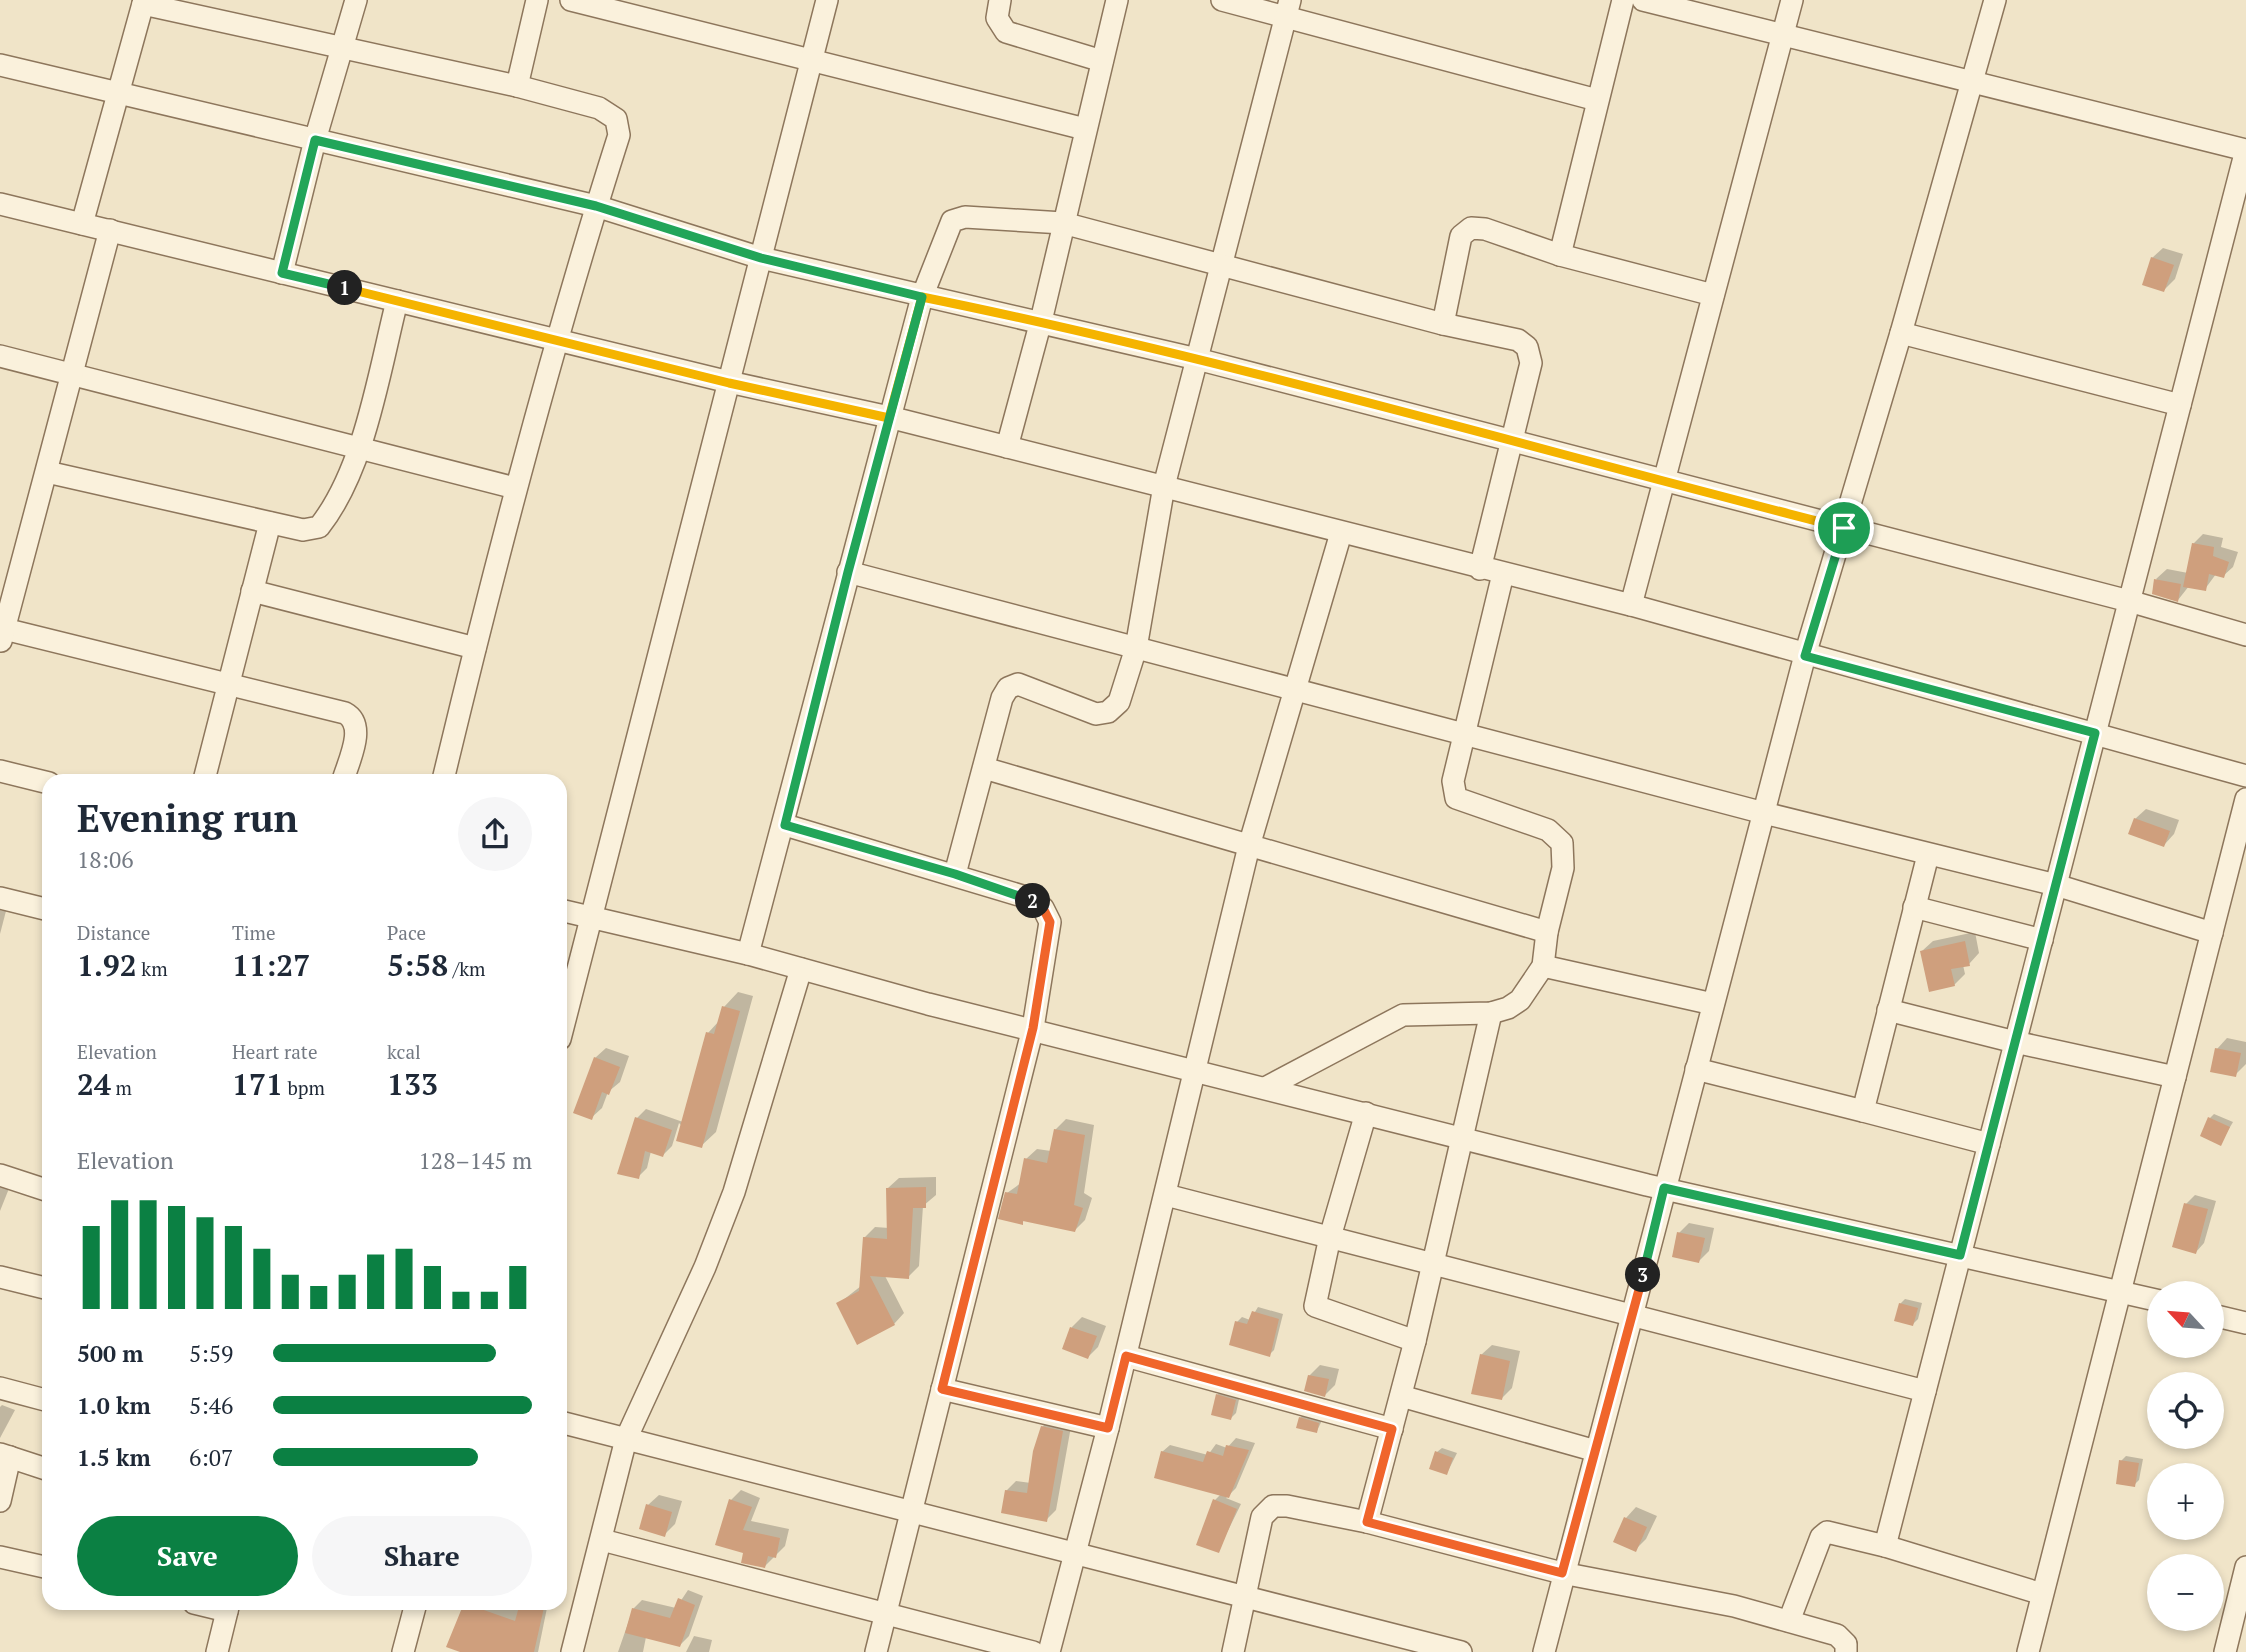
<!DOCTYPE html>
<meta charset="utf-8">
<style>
:root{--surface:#fff;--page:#f6f6f7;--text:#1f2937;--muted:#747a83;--accent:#0b8043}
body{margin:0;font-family:"PT Serif",serif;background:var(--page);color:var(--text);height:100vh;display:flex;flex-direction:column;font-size:26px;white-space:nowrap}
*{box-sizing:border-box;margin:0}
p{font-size:23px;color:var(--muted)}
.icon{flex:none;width:38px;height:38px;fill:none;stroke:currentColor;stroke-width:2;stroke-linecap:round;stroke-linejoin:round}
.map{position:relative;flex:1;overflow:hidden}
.drawer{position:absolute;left:42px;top:774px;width:525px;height:836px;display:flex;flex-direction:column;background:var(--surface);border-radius:21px;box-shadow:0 4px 10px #0003}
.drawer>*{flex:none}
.needle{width:46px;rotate:296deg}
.buttons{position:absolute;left:2147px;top:1281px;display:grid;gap:14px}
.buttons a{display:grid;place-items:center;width:77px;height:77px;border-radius:50%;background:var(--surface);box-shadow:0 4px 10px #0003;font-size:35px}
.pin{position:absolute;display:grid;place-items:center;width:60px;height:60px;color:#fff;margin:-30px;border:4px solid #fff;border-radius:50%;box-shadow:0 2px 7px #0007}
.km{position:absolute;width:35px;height:35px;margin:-18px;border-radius:50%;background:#222;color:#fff;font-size:19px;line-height:35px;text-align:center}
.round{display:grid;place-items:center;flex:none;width:74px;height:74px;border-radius:37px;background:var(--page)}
.summary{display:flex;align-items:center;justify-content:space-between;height:119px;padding:0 35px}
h1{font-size:38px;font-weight:700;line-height:52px}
.stats{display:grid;grid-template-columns:repeat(3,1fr);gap:10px;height:119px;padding:7px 35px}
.stats div{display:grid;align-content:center}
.stats b{font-size:30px;font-weight:700}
.stats small{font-size:19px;font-weight:400}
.stats p{font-size:19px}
.chart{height:196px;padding:14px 35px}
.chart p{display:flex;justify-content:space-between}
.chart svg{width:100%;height:126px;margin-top:7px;stroke:var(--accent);stroke-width:6}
.action{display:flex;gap:14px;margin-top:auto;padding:14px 35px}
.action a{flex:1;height:80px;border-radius:42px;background:var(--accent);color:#fff;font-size:28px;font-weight:700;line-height:80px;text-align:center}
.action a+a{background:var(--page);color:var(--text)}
ul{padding:0 35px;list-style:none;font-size:23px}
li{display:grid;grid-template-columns:112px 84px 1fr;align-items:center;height:52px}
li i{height:18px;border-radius:9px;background:var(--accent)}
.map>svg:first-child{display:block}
.shadow{fill:#0003}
.building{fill:#cf9f7d}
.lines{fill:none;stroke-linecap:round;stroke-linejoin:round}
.street-casing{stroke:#8d765c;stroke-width:24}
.street{stroke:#faf1dc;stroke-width:21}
.split-1-casing{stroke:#fff;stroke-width:14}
.split-2-casing{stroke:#fff;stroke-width:14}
.split-3-casing{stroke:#fff;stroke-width:14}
.split-4-casing{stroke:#fff;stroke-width:14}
.split-1{stroke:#f5b400;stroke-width:9}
.split-2{stroke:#22a559;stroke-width:9}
.split-3{stroke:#f0652b;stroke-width:9}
.split-4{stroke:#22a559;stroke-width:9}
</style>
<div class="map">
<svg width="2246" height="1652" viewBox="0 0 2246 1652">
<rect width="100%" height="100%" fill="#f0e4c8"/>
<g class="shadow">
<polygon points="2163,248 2183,254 2175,279 2164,290 2152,258"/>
<polygon points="2203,534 2223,538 2221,547 2238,552 2233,567 2223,576 2216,574 2205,589 2189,586 2178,600 2156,579 2167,569 2188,573 2193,544"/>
<polygon points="2146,809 2179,820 2174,834 2164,845 2135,819"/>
<polygon points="0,910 6,911 0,934"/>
<polygon points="1975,932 1979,953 1969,964 1963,965 1965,974 1954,985 1922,951 1933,941"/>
<polygon points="738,992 753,996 716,1132 701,1146 679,1123 672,1146 663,1155 651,1151 647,1168 638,1177 637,1118 646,1109 683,1122 708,1033 719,1021 724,1007"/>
<polygon points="2227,1038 2246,1042 2246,1064 2235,1075 2217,1049"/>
<polygon points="606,1048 629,1056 620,1082 608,1092 602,1108 591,1118 595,1058"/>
<polygon points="2214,1114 2233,1122 2220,1144 2210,1118"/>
<polygon points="1066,1119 1094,1125 1084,1193 1092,1198 1085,1220 1074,1231 1025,1219 1022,1223 1007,1193 1021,1183 1026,1159 1037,1149 1051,1151 1055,1130"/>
<polygon points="936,1177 936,1195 923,1206 919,1266 908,1277 885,1276 904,1313 894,1324 838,1304 861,1286 864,1238 875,1227 889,1228 888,1188 899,1178"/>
<polygon points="0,1184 10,1186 0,1211"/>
<polygon points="2195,1195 2216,1201 2204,1243 2196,1252 2186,1204"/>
<polygon points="1689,1223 1714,1228 1709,1251 1699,1261 1679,1233"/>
<polygon points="1905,1299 1922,1303 1918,1319 1913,1324 1900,1304"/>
<polygon points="1258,1307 1283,1314 1274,1350 1269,1355 1237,1322 1242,1317 1250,1320"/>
<polygon points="1082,1317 1106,1326 1098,1347 1088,1357 1064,1348 1072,1327"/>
<polygon points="1492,1345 1520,1351 1512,1388 1501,1399 1481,1355"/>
<polygon points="1320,1365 1339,1369 1335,1385 1325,1395 1309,1376"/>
<polygon points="1222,1390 1240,1395 1236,1413 1231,1418 1217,1395"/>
<polygon points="2,1405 15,1410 0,1438 0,1407"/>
<polygon points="1305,1413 1323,1418 1317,1431 1300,1418"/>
<polygon points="1053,1417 1072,1421 1056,1510 1046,1520 1006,1491 1016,1481 1031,1483 1042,1427"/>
<polygon points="1236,1438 1255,1443 1236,1488 1226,1498 1241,1504 1218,1551 1215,1500 1221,1494 1162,1452 1170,1445 1208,1455 1216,1444 1227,1448"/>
<polygon points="1442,1448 1457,1453 1447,1473 1437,1452"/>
<polygon points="2126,1456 2143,1459 2139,1480 2134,1485 2121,1461"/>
<polygon points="741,1490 760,1498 751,1521 789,1529 785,1546 765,1566 745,1552 731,1500"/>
<polygon points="659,1495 682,1501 675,1524 664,1535 648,1505"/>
<polygon points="1636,1507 1657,1516 1646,1539 1635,1550 1626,1518"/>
<polygon points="688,1590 703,1596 689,1636 680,1645 646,1637 643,1652 618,1652 633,1609 642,1600 676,1608"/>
<polygon points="466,1603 548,1603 538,1652 466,1652 449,1646"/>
<polygon points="694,1636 712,1640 709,1652 686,1652"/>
</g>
<g class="building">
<polygon points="2151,257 2174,265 2164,292 2142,285"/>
<polygon points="2192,543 2214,547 2213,556 2229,562 2224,578 2209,574 2206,591 2183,587"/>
<polygon points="2154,579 2181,584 2178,602 2152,594"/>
<polygon points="2134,818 2170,831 2164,847 2128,834"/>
<polygon points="1965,941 1970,966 1951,969 1955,986 1929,992 1920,951"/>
<polygon points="722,1006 740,1011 702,1148 676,1141 706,1032 714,1034"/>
<polygon points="2215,1048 2241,1053 2236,1077 2210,1072"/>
<polygon points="594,1057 620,1067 609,1095 602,1092 592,1120 573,1113"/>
<polygon points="635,1117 672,1130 663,1157 645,1151 639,1179 617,1174"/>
<polygon points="2208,1117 2230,1127 2221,1146 2200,1136"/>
<polygon points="1054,1129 1085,1135 1074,1205 1083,1208 1075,1232 1023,1221 1023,1225 998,1219 1005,1192 1017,1194 1024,1158 1047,1163"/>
<polygon points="926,1187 926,1208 913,1208 909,1279 870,1276 895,1325 857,1345 836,1303 859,1291 863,1237 887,1239 886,1188"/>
<polygon points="2184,1203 2208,1209 2196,1254 2172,1247"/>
<polygon points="1677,1232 1705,1238 1699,1263 1672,1257"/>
<polygon points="1899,1303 1918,1308 1913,1326 1894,1321"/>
<polygon points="1252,1311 1279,1319 1270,1357 1229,1345 1235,1321 1247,1324"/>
<polygon points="1070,1327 1097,1336 1088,1359 1062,1349"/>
<polygon points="1480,1354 1510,1361 1502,1400 1471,1394"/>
<polygon points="1308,1375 1329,1379 1325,1397 1304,1391"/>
<polygon points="1216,1394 1236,1400 1231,1420 1211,1415"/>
<polygon points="1299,1417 1319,1423 1317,1433 1296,1428"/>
<polygon points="1041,1426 1063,1431 1047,1522 1001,1513 1005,1490 1027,1493 1033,1451"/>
<polygon points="1226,1445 1249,1450 1229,1498 1154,1478 1161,1451 1203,1462 1207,1451 1223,1456"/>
<polygon points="1435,1451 1453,1458 1447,1475 1429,1469"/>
<polygon points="2119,1460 2139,1463 2135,1487 2116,1484"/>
<polygon points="729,1499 752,1507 743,1530 780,1538 776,1558 768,1556 765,1568 741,1563 743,1553 715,1545"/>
<polygon points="1213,1499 1237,1509 1219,1553 1196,1545"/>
<polygon points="646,1504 672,1512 665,1537 639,1529"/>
<polygon points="1624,1517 1647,1527 1636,1552 1613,1542"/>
<polygon points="678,1598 695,1605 680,1647 625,1633 632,1608 670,1618"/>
<polygon points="464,1603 515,1621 520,1603 545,1603 534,1652 460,1652 446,1647"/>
</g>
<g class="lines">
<g class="street-casing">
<g id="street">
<polyline points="571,0 1085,129"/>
<polyline points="1000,0 997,18 1006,32 1102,61"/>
<polyline points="1222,0 1597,100"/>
<polyline points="1643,0 2246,150 1885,1546"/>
<path d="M143 4 517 86 599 108 616 119 619 135C551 348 495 563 443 780"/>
<polyline points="0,65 596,206 761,258 1197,359 2129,601 2246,635"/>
<polyline points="517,86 537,0"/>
<polyline points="0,204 729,382 889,417 1631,605 2246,776"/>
<polyline points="82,224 144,0"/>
<polyline points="1560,255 1623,0"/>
<polyline points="282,273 315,140 356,0"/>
<polyline points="1443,324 1461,236 1471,228 1485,229 1560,255 1713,295"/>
<polyline points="1901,333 2180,405"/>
<polyline points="0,356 515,488"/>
<polyline points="1007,447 1041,321 1117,0"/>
<path d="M47 472 303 530 319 527C365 469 379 372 397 301"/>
<polyline points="848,572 1764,813 2056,885 2212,933"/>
<polyline points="252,591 475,648"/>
<polyline points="1631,605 1792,0"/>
<path d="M0 628 345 713C367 725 349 760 343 780"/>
<polyline points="1,641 110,230"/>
<polyline points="984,768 1547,932"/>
<polyline points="0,771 49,783"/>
<polyline points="204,780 270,523"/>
<polyline points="785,825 1029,898 1043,908 1050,922 1033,1028 876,1652"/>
<polyline points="1928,855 1863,1111 1989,1144"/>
<polyline points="955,874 1002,698 1008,688 1018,684 1096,714 1108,712 1119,702 1136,648 1164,486 1290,0"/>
<polyline points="0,898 49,910"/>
<polyline points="1914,907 2042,940"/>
<polyline points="560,910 748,954 928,1004 1647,1185 2160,1301"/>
<polyline points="748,954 922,297 952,221 965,217 1063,223 1443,324 1518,340 1527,347 1531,363 1480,569"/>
<polyline points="1543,966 1713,1004"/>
<polyline points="1888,1010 2015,1042 2175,1077"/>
<polyline points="560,1039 827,0"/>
<polyline points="1696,1069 1863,1111"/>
<polyline points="1265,1088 1403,1015 1491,1013 1508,1008 1520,1000 1543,966 1547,932 1563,868 1562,843 1548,830 1456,798 1453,781 1503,574"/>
<polyline points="1366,1113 1330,1237 1315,1306 1415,1341"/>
<polyline points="0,1175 49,1191"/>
<polyline points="1166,1195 1925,1391"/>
<polyline points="0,1277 49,1289"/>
<polyline points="2212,1315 2246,1323"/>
<polyline points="1126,1356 1392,1429"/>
<polyline points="0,1388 49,1401"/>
<polyline points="942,1389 1108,1428"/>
<polyline points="1401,1396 1596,1451"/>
<polyline points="560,1422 1461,1652"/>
<polyline points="0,1454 49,1470"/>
<polyline points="0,1501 10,1457"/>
<polyline points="1367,1522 1415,1341 1491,1013"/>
<polyline points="602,1540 1033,1652"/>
<polyline points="0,1557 49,1568"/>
<polyline points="194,1603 227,1611"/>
<polyline points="1789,1621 1821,1537 1827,1532 1885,1546 2042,1594"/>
<polyline points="217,1652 229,1603"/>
<polyline points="403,1652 416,1603"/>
<polyline points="572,1652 626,1439 705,1267 734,1192 801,969"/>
<polyline points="1049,1652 1108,1428 1249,846 1341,533"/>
<polyline points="1233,1652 1262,1517 1273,1506 1287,1506 1367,1522 1562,1573 1734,1606 1837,1635 1846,1644 1846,1652"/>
<polyline points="1544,1652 1805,655 1901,333 1995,0"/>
<polyline points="2028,1652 2246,799"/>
<polyline points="2225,1652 2246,1567"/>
</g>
</g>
<use href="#street" class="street"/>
</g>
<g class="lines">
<g class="split-1-casing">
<path id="split-1" d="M345 288 729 383 889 418 922 297C1232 360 1537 450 1844 528"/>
</g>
<g class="split-2-casing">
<polyline id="split-2" points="345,288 282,273 315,140 596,206 761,258 922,297 848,572 785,825 955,874 1033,901"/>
</g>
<g class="split-3-casing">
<polyline id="split-3" points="1033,901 1043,908 1050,922 1033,1028 942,1389 1108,1428 1126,1356 1392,1429 1367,1522 1562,1573 1643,1275"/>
</g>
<g class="split-4-casing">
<polyline id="split-4" points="1643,1275 1664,1188 1960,1255 2095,733 1805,656 1844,528"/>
</g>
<use href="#split-1" class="split-1"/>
<use href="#split-2" class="split-2"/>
<use href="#split-3" class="split-3"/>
<use href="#split-4" class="split-4"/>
</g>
</svg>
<div class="buttons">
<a><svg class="needle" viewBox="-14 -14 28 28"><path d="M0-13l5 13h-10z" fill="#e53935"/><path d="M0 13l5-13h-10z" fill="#747a83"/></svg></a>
<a><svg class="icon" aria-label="locate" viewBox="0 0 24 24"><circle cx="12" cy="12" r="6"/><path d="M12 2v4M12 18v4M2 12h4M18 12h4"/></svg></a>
<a>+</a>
<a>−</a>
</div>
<div class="pin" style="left:1844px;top:528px;background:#1e9e55"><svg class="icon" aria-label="arrive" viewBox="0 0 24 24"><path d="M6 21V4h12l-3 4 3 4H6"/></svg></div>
<b class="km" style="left:345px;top:288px">1</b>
<b class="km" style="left:1033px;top:901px">2</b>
<b class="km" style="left:1643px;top:1275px">3</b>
<section class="drawer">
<div class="summary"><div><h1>Evening run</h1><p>18:06</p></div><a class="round"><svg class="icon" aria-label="share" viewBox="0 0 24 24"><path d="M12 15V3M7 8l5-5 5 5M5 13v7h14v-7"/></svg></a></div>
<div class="stats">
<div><p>Distance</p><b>1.92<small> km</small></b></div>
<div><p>Time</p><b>11:27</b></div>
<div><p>Pace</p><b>5:58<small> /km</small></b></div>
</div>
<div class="stats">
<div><p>Elevation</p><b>24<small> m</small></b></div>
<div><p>Heart rate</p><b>171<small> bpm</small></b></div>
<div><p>kcal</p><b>133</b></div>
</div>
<div class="chart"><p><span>Elevation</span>128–145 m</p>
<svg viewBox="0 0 160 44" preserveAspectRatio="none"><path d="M5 44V15M15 44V6M25 44V6M35 44V8M45 44V12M55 44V15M65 44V23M75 44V32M85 44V36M95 44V32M105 44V25M115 44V23M125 44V29M135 44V38M145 44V38M155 44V29"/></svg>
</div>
<ul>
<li><b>500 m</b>5:59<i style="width:86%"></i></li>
<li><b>1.0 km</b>5:46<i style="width:100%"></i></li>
<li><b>1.5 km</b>6:07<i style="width:79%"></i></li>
</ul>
<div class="action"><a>Save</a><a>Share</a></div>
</section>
</div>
